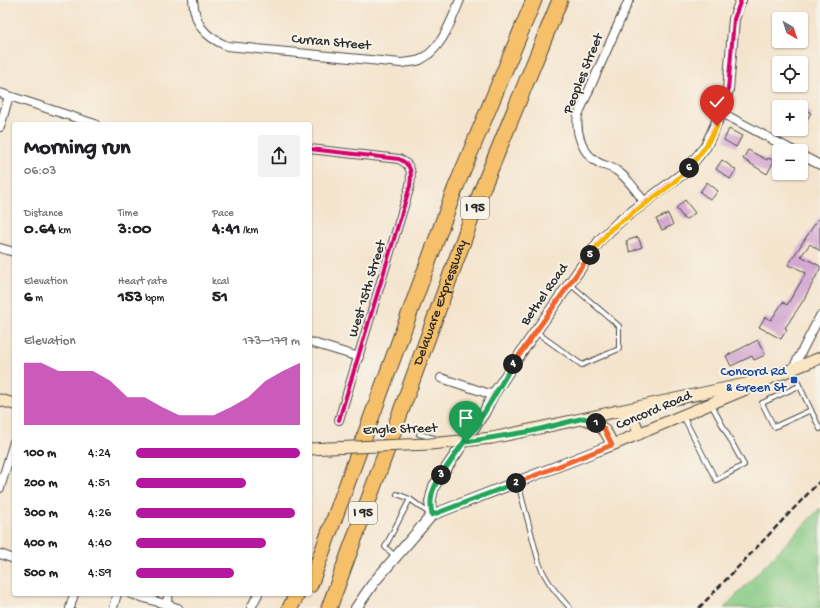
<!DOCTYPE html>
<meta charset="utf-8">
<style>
:root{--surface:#fff;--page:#f2f2f2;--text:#202124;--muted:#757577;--accent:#b5179e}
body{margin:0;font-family:"Gochi Hand",sans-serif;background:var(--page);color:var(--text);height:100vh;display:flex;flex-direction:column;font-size:15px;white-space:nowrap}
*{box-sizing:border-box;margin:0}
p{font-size:13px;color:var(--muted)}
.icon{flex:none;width:22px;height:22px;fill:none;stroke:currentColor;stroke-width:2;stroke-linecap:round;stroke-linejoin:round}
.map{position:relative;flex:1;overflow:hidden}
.details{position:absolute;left:12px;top:122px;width:300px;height:474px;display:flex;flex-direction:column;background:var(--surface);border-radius:4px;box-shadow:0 1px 3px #0004}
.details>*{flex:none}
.needle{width:26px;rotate:141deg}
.buttons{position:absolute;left:772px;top:12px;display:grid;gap:8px}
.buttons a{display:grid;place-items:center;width:36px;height:36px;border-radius:4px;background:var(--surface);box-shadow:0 1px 3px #0004;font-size:20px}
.pin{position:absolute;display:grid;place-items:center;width:34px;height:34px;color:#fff;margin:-41px -17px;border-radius:50% 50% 50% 0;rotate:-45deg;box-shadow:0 0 4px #0007}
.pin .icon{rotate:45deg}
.km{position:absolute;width:20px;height:20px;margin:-10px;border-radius:50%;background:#222;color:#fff;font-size:11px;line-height:20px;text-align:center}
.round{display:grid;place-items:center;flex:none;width:42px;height:42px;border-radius:4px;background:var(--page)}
.summary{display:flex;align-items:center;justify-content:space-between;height:68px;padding:0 12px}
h1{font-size:22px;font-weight:700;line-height:30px}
.figures{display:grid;grid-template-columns:repeat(3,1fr);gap:6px;height:68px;padding:4px 12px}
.figures div{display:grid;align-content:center}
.figures b{font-size:17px;font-weight:700}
.figures small{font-size:11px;font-weight:400}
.figures p{font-size:11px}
.chart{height:112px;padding:8px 12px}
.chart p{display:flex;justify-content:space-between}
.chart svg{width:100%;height:72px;margin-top:4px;fill:var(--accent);opacity:.7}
ul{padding:0 12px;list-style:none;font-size:13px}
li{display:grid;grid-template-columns:64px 48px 1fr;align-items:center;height:30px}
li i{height:10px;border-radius:5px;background:var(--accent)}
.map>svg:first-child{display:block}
.green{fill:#86c983;stroke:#587a57}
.building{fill:#d3a7d2}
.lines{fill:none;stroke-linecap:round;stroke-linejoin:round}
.service-casing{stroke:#494743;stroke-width:6}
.minor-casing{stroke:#494743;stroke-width:10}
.tertiary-casing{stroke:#494743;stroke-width:12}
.secondary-casing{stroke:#494743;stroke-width:13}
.motorway-casing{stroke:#494743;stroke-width:17}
.service{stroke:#fff;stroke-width:4}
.minor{stroke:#fff;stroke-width:8}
.tertiary{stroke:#fff;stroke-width:10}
.secondary{stroke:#fbe6c4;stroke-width:11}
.motorway{stroke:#f6c06b;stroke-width:15}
.rail{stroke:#2b2b2b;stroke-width:2.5;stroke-dasharray:6 3;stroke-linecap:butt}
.secondary-bridge-casing{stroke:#494743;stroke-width:13;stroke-linecap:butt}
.secondary-bridge{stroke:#fbe6c4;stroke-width:11}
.cycleway-casing{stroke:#f7f3e8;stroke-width:6}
.cycleway{stroke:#d6006c;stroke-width:4}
.split-1-casing{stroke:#fff;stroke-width:8}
.split-2-casing{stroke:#fff;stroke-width:8}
.split-3-casing{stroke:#fff;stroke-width:8}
.split-4-casing{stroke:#fff;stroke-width:8}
.split-5-casing{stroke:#fff;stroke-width:8}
.split-6-casing{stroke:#fff;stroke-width:8}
.split-7-casing{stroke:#fff;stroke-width:8}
.split-1{stroke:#22a559;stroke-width:5}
.split-2{stroke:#f0652b;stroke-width:5}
.split-3{stroke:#22a559;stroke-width:5}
.split-4{stroke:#22a559;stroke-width:5}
.split-5{stroke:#f0652b;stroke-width:5}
.split-6{stroke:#f5b400;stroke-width:5}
.split-7{stroke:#f5b400;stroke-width:5}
.transit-dot{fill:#1a4fb4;stroke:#f7f3e8;stroke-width:1.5}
.labels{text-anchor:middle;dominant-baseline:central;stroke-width:4;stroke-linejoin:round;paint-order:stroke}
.shield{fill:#f7f3e8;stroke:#686764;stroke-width:1}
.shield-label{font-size:13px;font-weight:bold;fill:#2b2b2b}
.street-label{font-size:14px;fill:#2b2b2b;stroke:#f7f3e8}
.transit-label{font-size:14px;fill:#164399;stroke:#f7f3e8;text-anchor:end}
</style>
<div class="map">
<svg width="820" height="608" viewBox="0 0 820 608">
<rect width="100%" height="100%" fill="#f7f3e8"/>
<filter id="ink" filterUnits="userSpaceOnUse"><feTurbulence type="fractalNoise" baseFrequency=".025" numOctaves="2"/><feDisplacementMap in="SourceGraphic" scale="8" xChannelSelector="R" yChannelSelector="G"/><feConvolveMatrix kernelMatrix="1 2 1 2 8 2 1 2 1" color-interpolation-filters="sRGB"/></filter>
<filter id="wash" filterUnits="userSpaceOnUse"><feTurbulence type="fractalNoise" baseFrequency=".012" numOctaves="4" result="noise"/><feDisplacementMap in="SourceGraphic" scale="16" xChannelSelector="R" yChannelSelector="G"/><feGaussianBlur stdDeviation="0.9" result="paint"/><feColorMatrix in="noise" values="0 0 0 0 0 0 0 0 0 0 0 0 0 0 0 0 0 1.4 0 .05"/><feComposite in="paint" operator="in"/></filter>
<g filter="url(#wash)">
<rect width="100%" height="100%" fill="#f4e4cd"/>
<polygon class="green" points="820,508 820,608 724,608"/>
<g id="blocks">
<g class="building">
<polygon points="801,107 811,113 801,130"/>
<polygon points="729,129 742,136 736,147 724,140"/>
<polygon points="748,150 767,160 768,158 774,161 767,174 743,159"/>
<polygon points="722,160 736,170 730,179 716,169"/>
<polygon points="707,182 718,191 711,200 700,192"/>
<polygon points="685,200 695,213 685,220 676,208"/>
<polygon points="668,214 673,225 662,230 656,219"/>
<polygon points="820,216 820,251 810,244 801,256 820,266 820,269 803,301 785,328 787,329 781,339 759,327 765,317 771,320 783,302 787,305 806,273 793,266 792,267 788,265"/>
<polygon points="638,237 642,247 630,252 626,241"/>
<polygon points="758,340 765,355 754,360 752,356 731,366 726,356"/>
</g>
</g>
</g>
<g filter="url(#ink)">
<use href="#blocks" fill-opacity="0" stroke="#494743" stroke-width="1"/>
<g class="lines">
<g class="service-casing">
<g id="service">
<polyline points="536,332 582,365 619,349 619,326 570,284"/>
<polyline points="792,370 820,429"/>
<polyline points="799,386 762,403 774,427 811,410"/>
<polyline points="683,416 716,480 744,465 711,404"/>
<polyline points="419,434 438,439"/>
<path d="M518 483 539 563C546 581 557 594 570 608"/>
<polyline points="397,494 410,499 430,514"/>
<polyline points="395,556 385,547 410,499"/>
</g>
</g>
<g class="minor-casing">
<g id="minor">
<path d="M193 0C195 25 204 36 227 46L401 63C407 62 415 62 420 60 442 49 451 21 460 0"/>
<path d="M629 0 578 115C575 133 583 155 599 163 605 166 612 167 617 171 628 178 637 192 645 203"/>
<polyline points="0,93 95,124"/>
<polyline points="722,113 794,151"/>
<polyline points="0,127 9,96"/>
<path d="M310 149 399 159C412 165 412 173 410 186L339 420"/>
<polyline points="801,155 820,165"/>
<polyline points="0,248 14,252"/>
<polyline points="310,342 359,357"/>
<polyline points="792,370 820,316"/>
<polyline points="441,378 493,395"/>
<polyline points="0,488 14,442"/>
<polyline points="0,554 14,559"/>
<polyline points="131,594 178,608"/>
<polyline points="166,604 169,594"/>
<polyline points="70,608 74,594"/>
<polyline points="113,608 117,594"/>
<polyline points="251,608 258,594"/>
</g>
</g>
<g class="tertiary-casing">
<g id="tertiary">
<polyline points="432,515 430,502 434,486 484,413 493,395 527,344 601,239 620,221 685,172 706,146 724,106 728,90 734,19 741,0"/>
<polyline points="356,608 374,582 432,515 612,445"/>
</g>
</g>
<g class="secondary-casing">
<g id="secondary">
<polyline points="763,381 820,358"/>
<polyline points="0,400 14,404"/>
<path d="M616 411C629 415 636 420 639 434"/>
<path d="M585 419C600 424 607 430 612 445L746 389"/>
<polyline points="492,438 769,379"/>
<polyline points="310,449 329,448"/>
</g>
</g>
<g class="motorway-casing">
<g id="motorway">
<polyline points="310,585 455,189 534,0"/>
<polyline points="290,608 297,594"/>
<path id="s1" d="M329 608 481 192 560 0"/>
</g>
</g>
<use href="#service" class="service"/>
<use href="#minor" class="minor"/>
<use href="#tertiary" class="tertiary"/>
<use href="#secondary" class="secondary"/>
<use href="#motorway" class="motorway"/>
<polyline class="rail" points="699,608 820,481"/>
<g class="secondary-bridge-casing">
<polyline id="secondary-bridge" points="329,448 430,444 492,438"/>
</g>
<use href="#secondary-bridge" class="secondary-bridge"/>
<g class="cycleway-casing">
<g id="cycleway">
<path d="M310 149 399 159C412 165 412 173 410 186L339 420"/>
<polyline points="432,515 430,502 434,486 484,413 493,395 527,344 601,239 620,221 685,172 706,146 724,106 728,90 734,19 741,0"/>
</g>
</g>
<use href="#cycleway" class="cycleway"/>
</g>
</g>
<g class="lines" filter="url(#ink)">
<g class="split-1-casing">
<polyline id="split-1" points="466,442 532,431 584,418 596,423"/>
</g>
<g class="split-2-casing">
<polyline id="split-2" points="516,483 612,445 604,429 596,423"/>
</g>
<g class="split-3-casing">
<path id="split-3" d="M441 475C432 489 429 499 432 515L516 483"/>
</g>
<g class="split-4-casing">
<polyline id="split-4" points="441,475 484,413 513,364"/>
</g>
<g class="split-5-casing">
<polyline id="split-5" points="513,364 590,255"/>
</g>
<g class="split-6-casing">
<polyline id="split-6" points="590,255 611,229 671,185 689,168"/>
</g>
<g class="split-7-casing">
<polyline id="split-7" points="689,168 706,146 717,126"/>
</g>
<use href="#split-1" class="split-1"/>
<use href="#split-2" class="split-2"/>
<use href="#split-3" class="split-3"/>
<use href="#split-4" class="split-4"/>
<use href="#split-5" class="split-5"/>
<use href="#split-6" class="split-6"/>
<use href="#split-7" class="split-7"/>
</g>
<rect class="transit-dot" x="790" y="376" width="8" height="8" rx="2"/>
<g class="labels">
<g class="shield">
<rect x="461" y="197" width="28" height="22" rx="3"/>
<rect x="349" y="502" width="28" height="22" rx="3"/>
</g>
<g class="shield-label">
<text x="475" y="208">I 95</text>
<text x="363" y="513">I 95</text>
</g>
<g class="street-label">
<text transform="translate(331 43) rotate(5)">Curran Street</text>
<text transform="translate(584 74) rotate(-68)">Peoples Street</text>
<text transform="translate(368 289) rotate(-73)">West 15th Street</text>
<text transform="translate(545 295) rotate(-55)">Bethel Road</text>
<text stroke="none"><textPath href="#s1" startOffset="325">Delaware Expressway</textPath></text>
<text transform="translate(654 411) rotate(-23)">Concord Road</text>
<text transform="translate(400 430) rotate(-2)">Engle Street</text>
</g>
<g class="transit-label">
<text x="786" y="372">Concord Rd<tspan x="786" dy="16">&amp; Green St</tspan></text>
</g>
</g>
</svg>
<div class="buttons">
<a><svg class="needle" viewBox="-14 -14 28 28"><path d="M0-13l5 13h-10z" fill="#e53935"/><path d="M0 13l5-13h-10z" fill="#757577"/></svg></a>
<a><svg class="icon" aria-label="locate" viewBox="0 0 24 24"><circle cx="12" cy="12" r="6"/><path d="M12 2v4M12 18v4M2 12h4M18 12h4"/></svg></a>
<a>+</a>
<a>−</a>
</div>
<div class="pin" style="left:466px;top:442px;background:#1e9e55"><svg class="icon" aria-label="arrive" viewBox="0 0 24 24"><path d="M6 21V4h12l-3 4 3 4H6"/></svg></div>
<div class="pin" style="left:717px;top:126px;background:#d93025"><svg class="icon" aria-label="check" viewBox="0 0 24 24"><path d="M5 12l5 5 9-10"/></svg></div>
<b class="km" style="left:596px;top:423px">1</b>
<b class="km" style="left:516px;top:483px">2</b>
<b class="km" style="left:441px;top:475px">3</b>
<b class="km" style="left:513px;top:364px">4</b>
<b class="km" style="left:590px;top:255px">5</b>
<b class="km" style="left:689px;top:168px">6</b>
<section class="details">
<div class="summary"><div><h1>Morning run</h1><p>06:03</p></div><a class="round"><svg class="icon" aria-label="share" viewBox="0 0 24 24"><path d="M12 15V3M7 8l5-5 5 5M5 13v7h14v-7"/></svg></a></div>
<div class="figures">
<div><p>Distance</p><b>0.64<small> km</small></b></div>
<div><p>Time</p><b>3:00</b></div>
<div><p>Pace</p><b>4:41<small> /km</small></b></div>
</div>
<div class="figures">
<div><p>Elevation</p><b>6<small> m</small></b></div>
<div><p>Heart rate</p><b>153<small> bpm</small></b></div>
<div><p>kcal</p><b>51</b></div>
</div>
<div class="chart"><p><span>Elevation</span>173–179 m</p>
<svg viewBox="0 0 160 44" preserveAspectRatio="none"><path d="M0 44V6L10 6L20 11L30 11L40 11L50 17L60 27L70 27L80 33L90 38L100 38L110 38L120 33L130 27L140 17L150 11L160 6V44z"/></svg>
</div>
<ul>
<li><b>100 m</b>4:24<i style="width:100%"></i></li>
<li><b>200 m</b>4:51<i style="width:67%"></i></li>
<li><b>300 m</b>4:26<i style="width:97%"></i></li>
<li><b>400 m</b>4:40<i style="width:79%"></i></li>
<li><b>500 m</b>4:59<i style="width:60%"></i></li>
</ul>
</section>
</div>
